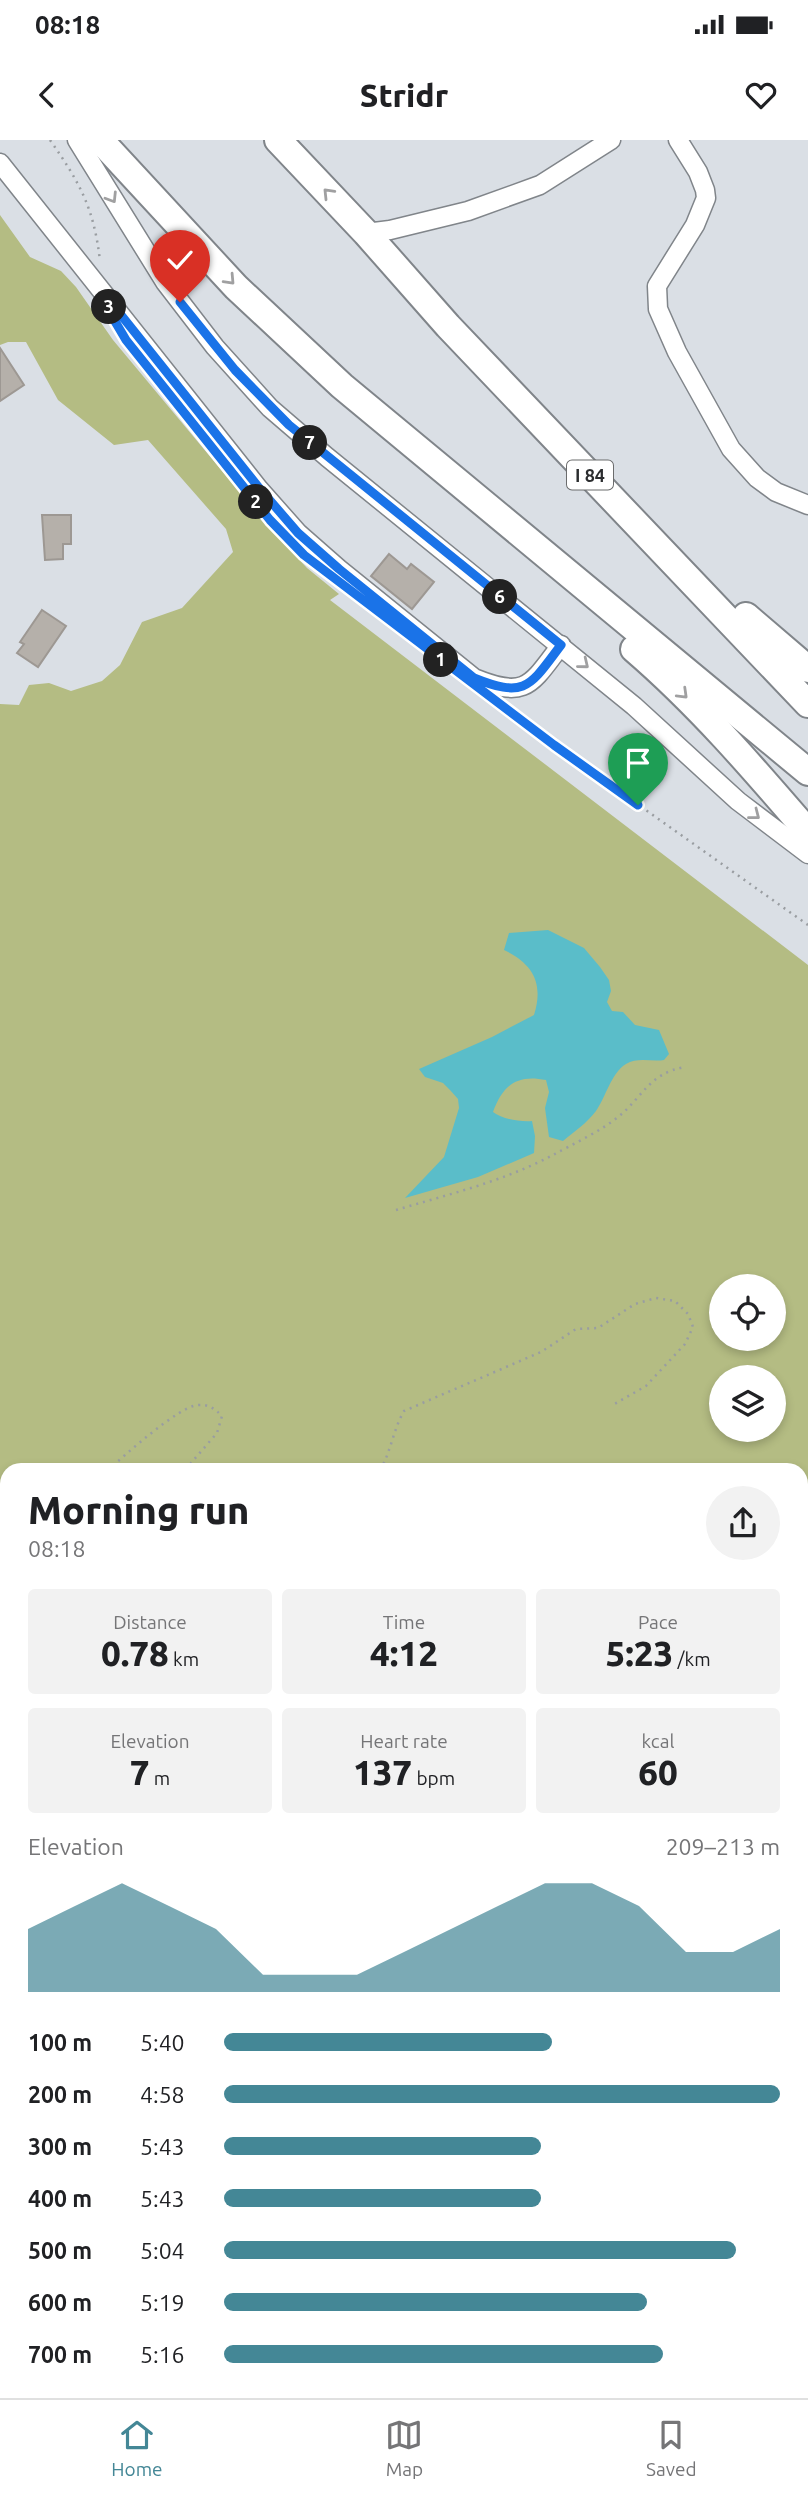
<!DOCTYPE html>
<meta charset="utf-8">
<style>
:root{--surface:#fff;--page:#f2f2f2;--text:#202124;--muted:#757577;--line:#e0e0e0;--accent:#448796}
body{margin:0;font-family:Ubuntu,sans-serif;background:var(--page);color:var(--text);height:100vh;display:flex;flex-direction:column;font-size:26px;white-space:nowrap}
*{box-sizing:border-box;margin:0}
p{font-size:23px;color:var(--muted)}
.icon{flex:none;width:38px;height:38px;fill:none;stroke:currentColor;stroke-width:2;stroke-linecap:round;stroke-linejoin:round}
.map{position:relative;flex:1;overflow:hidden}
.details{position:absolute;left:0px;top:1323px;width:808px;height:936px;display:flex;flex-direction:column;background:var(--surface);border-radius:21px 21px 0 0;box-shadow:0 4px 10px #0003}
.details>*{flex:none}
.tools{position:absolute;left:709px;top:1134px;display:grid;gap:14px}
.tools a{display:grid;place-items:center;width:77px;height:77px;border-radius:50%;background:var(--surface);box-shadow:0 4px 10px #0003;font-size:35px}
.pin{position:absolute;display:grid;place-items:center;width:60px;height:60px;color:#fff;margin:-72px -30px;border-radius:50% 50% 50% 0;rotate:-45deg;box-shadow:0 0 7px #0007}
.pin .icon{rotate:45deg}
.km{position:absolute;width:35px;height:35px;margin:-18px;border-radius:50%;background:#222;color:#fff;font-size:19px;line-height:35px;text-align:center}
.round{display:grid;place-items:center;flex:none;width:74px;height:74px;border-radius:37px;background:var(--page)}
.summary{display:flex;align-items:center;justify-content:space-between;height:119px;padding:0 28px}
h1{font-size:38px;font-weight:800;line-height:52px}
.metrics{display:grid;grid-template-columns:repeat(3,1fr);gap:10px;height:119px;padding:7px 28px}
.metrics div{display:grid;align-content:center;border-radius:7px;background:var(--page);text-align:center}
.metrics b{font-size:35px;font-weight:800}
.metrics small{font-size:19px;font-weight:400}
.metrics p{font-size:19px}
.chart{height:196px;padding:14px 28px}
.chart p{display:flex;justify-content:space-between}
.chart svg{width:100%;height:126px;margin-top:7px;fill:var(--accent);opacity:.7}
ul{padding:0 28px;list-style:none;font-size:23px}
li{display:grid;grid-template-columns:112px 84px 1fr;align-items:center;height:52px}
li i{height:18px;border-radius:9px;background:var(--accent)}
.status{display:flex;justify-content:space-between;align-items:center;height:49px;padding:0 35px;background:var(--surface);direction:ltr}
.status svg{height:19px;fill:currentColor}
header{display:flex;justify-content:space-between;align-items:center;height:91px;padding:0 28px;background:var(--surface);font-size:32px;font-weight:800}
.tab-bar{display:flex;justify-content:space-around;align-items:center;height:98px;border-top:2px solid var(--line);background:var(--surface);font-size:19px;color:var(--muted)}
.tab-bar a{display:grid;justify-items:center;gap:4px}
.tab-bar .current{color:var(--accent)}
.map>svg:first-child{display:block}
.green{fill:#b4bc83;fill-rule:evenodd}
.water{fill:#5abdc9}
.building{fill:#b5b0aa;stroke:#9d9893;stroke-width:2}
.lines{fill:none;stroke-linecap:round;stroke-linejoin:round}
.minor-casing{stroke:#80858a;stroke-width:21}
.major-casing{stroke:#80858a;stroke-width:26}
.highway-casing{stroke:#80858a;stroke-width:30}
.path{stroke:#999da1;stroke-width:2.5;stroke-dasharray:2 5;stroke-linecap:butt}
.minor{stroke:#fff;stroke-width:18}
.major{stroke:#fff;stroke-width:23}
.highway{stroke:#fff;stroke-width:26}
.oneway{stroke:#a0a0a1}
.route-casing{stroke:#fff;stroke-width:14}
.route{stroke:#1a73e8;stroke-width:9}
.labels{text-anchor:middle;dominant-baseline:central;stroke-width:6;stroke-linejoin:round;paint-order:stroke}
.shield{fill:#fff;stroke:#6b6c6d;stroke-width:2}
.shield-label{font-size:18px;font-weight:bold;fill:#2b2d2f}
</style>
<div class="status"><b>08:18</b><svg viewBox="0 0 49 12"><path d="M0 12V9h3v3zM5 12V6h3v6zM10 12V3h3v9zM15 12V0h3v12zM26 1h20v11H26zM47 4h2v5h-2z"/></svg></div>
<header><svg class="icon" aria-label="back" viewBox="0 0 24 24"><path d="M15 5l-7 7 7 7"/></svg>Stridr<svg class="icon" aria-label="heart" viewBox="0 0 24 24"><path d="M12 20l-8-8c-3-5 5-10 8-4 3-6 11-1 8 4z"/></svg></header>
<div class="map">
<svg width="808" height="2258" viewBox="0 0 808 2258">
<rect width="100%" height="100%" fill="#dadfe5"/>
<path class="green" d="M0 75 30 117 61 131 76 147 113 200 273 392 307 428 339 454 330 460 808 825V1624L802 1628V1330H7V1658H0V564L19 565 29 545 49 543 71 551 102 541 120 525 142 482 182 468 233 412 226 389 148 300 114 305 58 260 26 202H8L0 205ZM721 1146H774V1199H721ZM721 1237H774V1290H721Z"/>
<path class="water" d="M548 790 584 808 600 827 609 840 611 851 607 862 612 871 623 872 635 885 659 890 669 914 664 920C652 922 637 917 626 924 611 933 606 957 596 971 587 983 575 991 563 1001L549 997 545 968 549 952 546 940C517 934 503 945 493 972 502 979 520 982 532 981L535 996 534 1013 478 1037 405 1058 444 1017 459 968 458 959 450 950 443 943 425 937 419 929 492 897 534 875C544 843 533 824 504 810L509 793Z"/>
<g class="building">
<polygon points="0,208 24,245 0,261"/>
<polygon points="42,375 71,375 71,404 63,404 63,419 45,420"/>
<polygon points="389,414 407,429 411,424 434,442 412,469 371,436"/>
<polygon points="42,470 66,486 38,527 17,513 24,504 20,502"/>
</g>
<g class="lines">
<g class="minor-casing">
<g id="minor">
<polyline points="77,0 165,142 215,207 270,268 327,317 634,566 738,661 808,714"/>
<polyline points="678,0 698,32 705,50 706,58 695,85 657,146 658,169 677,212 731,309 757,338 776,352 808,365"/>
<path d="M0 23 259 349 298 393 339 429 474 538C526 559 530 546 561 505"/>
<polyline points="366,93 390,90 468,71 540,45 611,0"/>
<polyline points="802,1919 808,1916"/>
<polyline points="802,2219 808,2217"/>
<polyline points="223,2252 226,2258"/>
<polyline points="423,2252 425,2258"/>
<polyline points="120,2258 135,2252"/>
<polyline points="661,2258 677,2252"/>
</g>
</g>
<g class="major-casing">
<g id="major">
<polyline points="802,1653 808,1649"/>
<polyline points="0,1678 7,1677"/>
</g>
</g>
<g class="highway-casing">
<g id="highway">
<polyline points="100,0 236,147 342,246 808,632"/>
<polyline points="278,0 366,93 448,186 808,564"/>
<polyline points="746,476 808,529"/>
<path d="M634 509C698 564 753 628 808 692"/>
</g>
</g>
<g class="path">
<path d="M50 0C80 43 94 68 100 121"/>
<polyline points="499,564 554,605 808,785"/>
<path d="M396 1070C450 1054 504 1041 553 1015 573 1004 601 991 618 977 643 957 649 933 685 927"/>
<path d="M108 1330C124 1316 179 1266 198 1265 209 1264 215 1269 222 1276L217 1293 191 1323 189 1330"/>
<path d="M380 1330C391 1312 393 1290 404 1271L541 1212 576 1189 598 1188 635 1164 656 1158 675 1161 688 1174 693 1187 685 1204 646 1246 611 1266"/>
<polyline points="0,1404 7,1404"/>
<polyline points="0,1499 7,1495"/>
</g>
<use href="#minor" class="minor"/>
<use href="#major" class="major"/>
<use href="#highway" class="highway"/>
</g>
<defs><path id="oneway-chevron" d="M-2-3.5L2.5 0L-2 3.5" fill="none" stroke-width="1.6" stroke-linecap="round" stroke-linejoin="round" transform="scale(1.75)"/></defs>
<g class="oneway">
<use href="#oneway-chevron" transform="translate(328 53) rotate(-134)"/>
<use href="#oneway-chevron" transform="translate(112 58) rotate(58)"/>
<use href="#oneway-chevron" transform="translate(230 140) rotate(47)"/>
<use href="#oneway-chevron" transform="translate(584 524) rotate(39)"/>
<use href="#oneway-chevron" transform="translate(683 554) rotate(44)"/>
<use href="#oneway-chevron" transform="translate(755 675) rotate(38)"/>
</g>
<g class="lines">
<g class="route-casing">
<path id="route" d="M180 162 235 230 289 285 561 505C530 546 526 559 474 538L339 429 298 393 260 349 105 155 113 178 126 200 270 380 304 415 554 605 638 665"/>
</g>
<use href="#route" class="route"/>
</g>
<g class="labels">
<rect class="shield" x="567" y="320.5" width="46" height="29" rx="5"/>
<g class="shield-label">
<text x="590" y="335">I 84</text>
</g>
</g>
</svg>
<div class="tools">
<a><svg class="icon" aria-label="locate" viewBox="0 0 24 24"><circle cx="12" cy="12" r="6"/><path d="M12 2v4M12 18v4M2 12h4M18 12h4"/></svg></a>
<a><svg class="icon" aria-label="layers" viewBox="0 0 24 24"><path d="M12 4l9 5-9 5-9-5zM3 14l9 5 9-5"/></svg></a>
</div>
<div class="pin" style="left:638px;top:665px;background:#1e9e55"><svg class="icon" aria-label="arrive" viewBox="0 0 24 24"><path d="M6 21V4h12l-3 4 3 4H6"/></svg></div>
<div class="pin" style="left:180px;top:162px;background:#d93025"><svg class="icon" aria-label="check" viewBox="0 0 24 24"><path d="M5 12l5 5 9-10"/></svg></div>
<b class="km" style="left:441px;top:520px">1</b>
<b class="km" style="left:256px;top:362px">2</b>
<b class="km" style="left:109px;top:167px">3</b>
<b class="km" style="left:500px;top:457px">6</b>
<b class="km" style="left:310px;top:303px">7</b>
<section class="details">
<div class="summary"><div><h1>Morning run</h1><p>08:18</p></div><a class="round"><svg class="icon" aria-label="share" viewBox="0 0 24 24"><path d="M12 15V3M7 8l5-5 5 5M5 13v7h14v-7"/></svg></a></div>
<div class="metrics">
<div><p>Distance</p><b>0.78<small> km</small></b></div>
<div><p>Time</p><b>4:12</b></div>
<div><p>Pace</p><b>5:23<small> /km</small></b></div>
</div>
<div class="metrics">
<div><p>Elevation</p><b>7<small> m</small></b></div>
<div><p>Heart rate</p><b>137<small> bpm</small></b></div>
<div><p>kcal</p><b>60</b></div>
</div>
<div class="chart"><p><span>Elevation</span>209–213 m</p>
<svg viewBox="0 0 160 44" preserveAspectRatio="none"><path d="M0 44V22L10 14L20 6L30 14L40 22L50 38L60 38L70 38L80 30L90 22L100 14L110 6L120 6L130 14L140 30L150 30L160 22V44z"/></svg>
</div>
<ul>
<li><b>100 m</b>5:40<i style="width:59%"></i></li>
<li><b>200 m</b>4:58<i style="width:100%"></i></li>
<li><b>300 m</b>5:43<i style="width:57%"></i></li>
<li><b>400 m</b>5:43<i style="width:57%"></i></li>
<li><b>500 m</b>5:04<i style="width:92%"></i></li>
<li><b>600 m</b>5:19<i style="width:76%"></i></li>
<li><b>700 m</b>5:16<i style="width:79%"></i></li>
</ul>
</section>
</div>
<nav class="tab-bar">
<a class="current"><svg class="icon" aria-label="home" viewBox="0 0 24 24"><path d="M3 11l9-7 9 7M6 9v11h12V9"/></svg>Home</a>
<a><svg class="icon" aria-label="map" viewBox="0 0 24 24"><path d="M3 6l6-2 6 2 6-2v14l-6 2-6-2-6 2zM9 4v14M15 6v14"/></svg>Map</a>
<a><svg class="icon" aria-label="saved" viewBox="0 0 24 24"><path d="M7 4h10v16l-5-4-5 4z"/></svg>Saved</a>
</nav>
